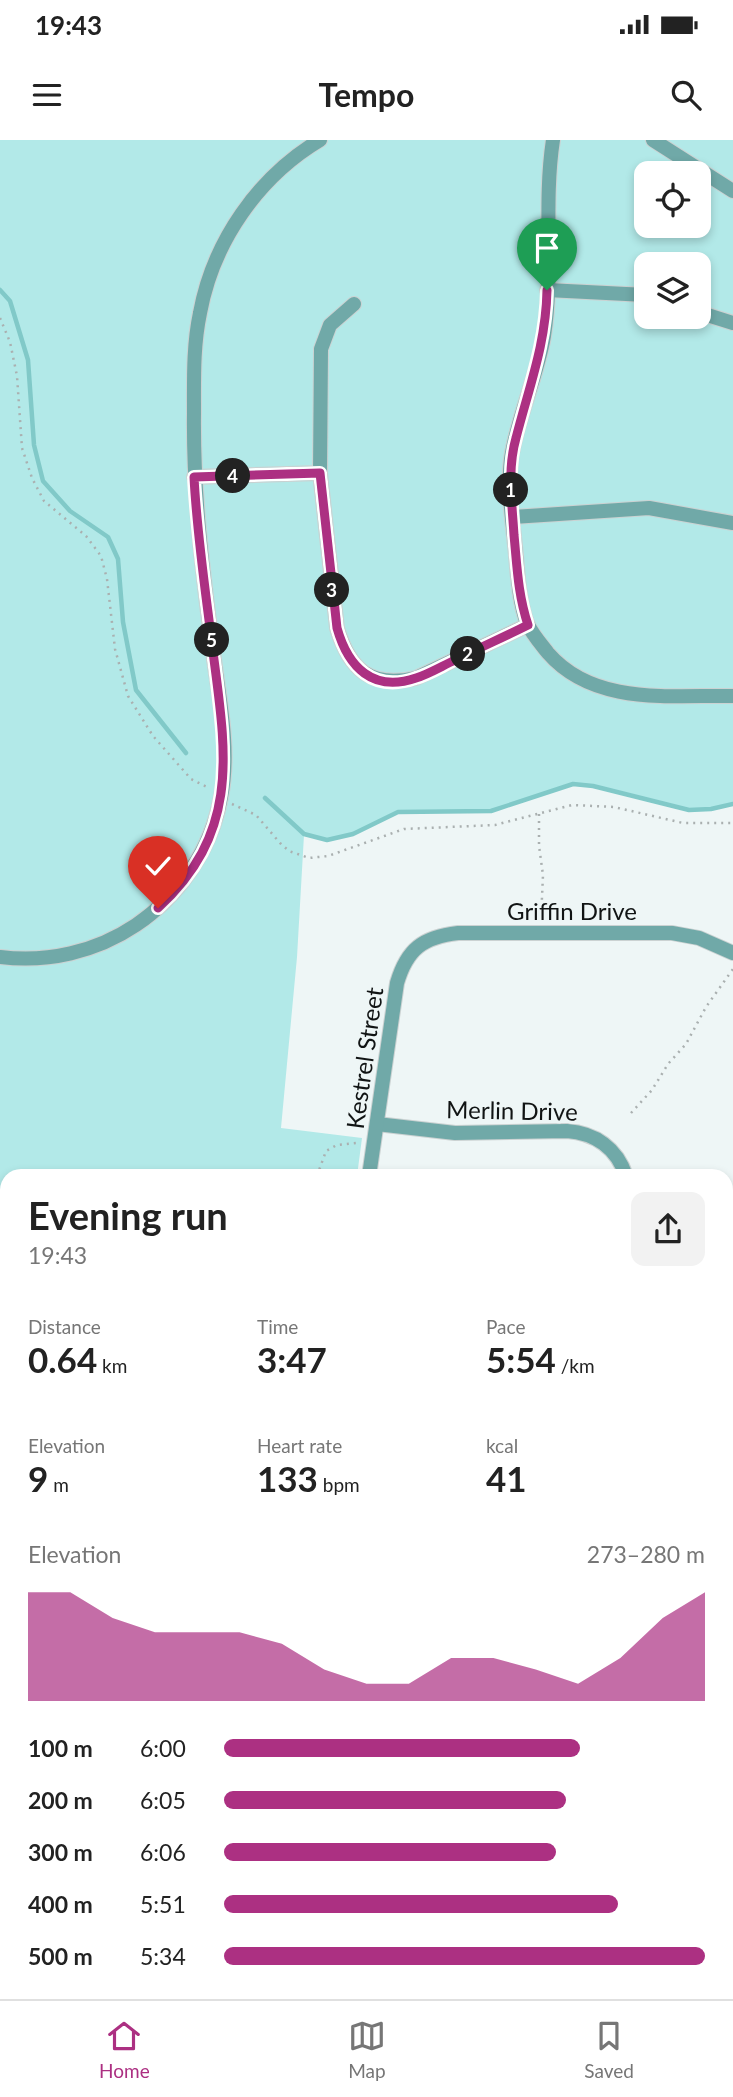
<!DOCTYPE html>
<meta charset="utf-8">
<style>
:root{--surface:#fff;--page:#f2f2f2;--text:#222;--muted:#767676;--line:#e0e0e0;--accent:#ac3082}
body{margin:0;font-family:Lato,sans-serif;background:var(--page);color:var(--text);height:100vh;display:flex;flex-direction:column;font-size:26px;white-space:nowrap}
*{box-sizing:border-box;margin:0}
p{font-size:23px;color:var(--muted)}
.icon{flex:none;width:38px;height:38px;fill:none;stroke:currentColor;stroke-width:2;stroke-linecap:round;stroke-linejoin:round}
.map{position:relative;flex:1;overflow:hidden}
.sheet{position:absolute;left:0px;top:1029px;width:733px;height:831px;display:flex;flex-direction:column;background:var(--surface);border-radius:21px 21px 0 0;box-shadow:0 4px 10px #0003}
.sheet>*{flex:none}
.controls{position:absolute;left:634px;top:21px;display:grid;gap:14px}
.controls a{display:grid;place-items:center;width:77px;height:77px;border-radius:14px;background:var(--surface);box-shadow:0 4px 10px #0003;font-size:35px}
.pin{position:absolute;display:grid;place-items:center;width:60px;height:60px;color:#fff;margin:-72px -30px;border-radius:50% 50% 50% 0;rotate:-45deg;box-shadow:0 0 7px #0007}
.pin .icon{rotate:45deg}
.km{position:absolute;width:35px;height:35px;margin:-18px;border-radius:50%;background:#222;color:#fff;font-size:19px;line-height:35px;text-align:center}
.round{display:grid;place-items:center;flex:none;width:74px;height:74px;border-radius:14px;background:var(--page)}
.headline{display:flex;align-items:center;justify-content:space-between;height:119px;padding:0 28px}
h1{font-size:38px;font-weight:700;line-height:52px}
.metrics{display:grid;grid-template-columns:repeat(3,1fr);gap:10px;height:119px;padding:7px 28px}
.metrics div{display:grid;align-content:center}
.metrics b{font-size:35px;font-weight:700}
.metrics small{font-size:19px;font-weight:400}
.metrics p{font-size:19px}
.chart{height:196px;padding:14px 28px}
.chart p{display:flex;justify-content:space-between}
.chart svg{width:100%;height:126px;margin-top:7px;fill:var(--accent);opacity:.7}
ul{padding:0 28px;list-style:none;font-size:23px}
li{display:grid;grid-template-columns:112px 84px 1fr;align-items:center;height:52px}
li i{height:18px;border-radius:9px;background:var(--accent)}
.status{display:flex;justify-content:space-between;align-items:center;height:49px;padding:0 35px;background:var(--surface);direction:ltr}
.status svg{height:19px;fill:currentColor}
header{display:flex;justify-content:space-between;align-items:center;height:91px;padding:0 28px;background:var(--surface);font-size:32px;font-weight:700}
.dock{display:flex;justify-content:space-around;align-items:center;height:98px;border-top:2px solid var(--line);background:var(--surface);font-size:19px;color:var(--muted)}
.dock a{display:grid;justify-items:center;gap:4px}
.dock .selected{color:var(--accent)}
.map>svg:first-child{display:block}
.green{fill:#b2e9e8;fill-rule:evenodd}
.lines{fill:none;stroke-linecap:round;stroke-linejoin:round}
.stream{stroke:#81c9c8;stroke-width:4.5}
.street-casing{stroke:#cbd2d2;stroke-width:16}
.path{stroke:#aab0b0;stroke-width:2.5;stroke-dasharray:2 5;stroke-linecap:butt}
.street{stroke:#70a9a8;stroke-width:14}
.route-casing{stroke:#fff;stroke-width:14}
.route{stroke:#ac3082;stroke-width:9}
.labels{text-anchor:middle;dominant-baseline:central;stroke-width:6;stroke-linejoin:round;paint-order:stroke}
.street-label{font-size:24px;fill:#111414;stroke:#eef6f6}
</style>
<div class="status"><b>19:43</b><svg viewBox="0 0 49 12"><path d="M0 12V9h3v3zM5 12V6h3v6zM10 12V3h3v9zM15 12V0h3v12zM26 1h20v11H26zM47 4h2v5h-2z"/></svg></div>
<header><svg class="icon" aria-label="menu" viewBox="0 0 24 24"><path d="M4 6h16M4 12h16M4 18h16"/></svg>Tempo<svg class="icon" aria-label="search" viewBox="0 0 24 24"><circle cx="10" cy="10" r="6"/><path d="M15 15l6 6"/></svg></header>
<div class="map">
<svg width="733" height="1859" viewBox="0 0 733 1859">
<rect width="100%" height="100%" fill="#eef6f6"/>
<path class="green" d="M0 0H733V664L711 669 689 670 593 646 573 644 491 671 398 672 353 694 327 700 304 695 297 817 281 988 362 998 357 1036H7V1205L0 1202ZM646 33H698V86H646ZM646 124H698V177H646Z"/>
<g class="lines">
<g class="stream">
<polyline points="0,150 10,161 28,220 34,305 43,341 70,371 108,397 118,419 123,482 136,550 186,613"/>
<polyline points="265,658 304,694 327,700 353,694 398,672 491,671 573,644 593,646 689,670 711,669 733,664"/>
</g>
<g class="street-casing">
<g id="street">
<path d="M553 0C543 65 554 131 544 196 537 238 517 277 511 319 507 350 513 384 516 415 518 438 519 461 527 483 532 494 541 504 548 513 594 566 670 555 733 556"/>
<polyline points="653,0 733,51"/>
<polyline points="547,150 646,155"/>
<path d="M354 164 330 185 321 209 320 333 337 488C350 531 371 548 416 538L528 485"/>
<polyline points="698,172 733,183"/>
<polyline points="194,337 320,333"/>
<polyline points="513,377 649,368 733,383"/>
<path d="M0 817C47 823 96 812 136 785 180 755 211 709 221 657 231 607 218 554 212 504 202 427 193 351 194 273 194 239 193 206 200 173 213 102 258 37 320 0"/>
<path d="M377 984 455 993 567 991C595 993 617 1008 626 1036"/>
<path d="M369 1036 397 843C407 809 423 797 458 793H672L699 798 733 813"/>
<polyline points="0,1181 7,1183"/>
<polyline points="726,1323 733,1312"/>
<polyline points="0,1394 7,1383"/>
<polyline points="726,1435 733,1439"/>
<polyline points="726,1683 733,1681"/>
<polyline points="0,1813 7,1814"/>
<polyline points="345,1853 345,1859"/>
</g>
</g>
<g class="path">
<polyline points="0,178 10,202 17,236 22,308 32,338 44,361 86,396 101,416 107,439 115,509 128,556 153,596 191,639 207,647"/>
<polyline points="232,664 256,675 280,703 289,711 309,718 328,716 404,689 495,685 572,665 614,667 683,683 733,683"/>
<polyline points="539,674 539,706 543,735 541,779"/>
<polyline points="631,973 652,950 668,924 686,904 706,867 733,829"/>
<polyline points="317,1036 326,1011 337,1005 356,1003"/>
<polyline points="726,1826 733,1838"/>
</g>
<use href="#street" class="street"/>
</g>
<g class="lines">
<g class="route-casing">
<path id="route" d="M158 768C241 692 226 612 213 512 206 454 197 396 194 337L320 333 337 488C348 527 373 553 416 538 429 534 442 526 455 520 479 508 504 497 528 485 518 455 517 426 514 395 512 362 507 330 516 298 529 247 546 204 547 150"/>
</g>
<use href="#route" class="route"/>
</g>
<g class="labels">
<g class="street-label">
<text x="572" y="770">Griffin Drive</text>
<text transform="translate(364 918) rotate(-82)">Kestrel Street</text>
<text transform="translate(512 970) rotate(1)">Merlin Drive</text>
</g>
</g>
</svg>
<div class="controls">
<a><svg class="icon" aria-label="locate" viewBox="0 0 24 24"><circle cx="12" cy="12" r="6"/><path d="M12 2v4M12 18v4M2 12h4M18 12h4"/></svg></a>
<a><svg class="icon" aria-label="layers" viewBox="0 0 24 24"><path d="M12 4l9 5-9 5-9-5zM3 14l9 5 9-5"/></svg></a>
</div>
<div class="pin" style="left:547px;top:150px;background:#1e9e55"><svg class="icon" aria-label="arrive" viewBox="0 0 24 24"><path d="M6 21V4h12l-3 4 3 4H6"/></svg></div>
<div class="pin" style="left:158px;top:768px;background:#d93025"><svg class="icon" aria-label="check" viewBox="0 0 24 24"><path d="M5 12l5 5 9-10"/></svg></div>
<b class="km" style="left:511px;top:350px">1</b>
<b class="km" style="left:468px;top:514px">2</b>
<b class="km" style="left:332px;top:450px">3</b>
<b class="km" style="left:233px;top:336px">4</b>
<b class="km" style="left:212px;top:500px">5</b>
<section class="sheet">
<div class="headline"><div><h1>Evening run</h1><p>19:43</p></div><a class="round"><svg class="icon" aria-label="share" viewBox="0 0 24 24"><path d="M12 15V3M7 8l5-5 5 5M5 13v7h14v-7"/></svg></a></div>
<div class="metrics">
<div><p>Distance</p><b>0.64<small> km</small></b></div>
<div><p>Time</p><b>3:47</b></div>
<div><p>Pace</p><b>5:54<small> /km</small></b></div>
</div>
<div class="metrics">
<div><p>Elevation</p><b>9<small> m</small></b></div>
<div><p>Heart rate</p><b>133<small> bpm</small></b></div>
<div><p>kcal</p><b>41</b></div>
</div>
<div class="chart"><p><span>Elevation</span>273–280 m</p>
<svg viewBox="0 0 160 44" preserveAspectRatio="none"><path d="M0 44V6L10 6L20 15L30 20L40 20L50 20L60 24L70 33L80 38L90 38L100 29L110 29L120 33L130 38L140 29L150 15L160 6V44z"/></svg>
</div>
<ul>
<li><b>100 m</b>6:00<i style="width:74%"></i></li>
<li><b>200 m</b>6:05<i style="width:71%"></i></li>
<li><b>300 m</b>6:06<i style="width:69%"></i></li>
<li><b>400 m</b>5:51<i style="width:82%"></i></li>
<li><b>500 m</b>5:34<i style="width:100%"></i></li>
</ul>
</section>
</div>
<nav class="dock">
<a class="selected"><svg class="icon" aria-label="home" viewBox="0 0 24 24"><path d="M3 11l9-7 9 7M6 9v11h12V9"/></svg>Home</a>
<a><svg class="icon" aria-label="map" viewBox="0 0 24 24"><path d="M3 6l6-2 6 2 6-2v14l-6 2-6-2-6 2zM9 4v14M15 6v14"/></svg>Map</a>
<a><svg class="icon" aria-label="saved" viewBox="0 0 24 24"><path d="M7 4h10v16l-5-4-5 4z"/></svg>Saved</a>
</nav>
